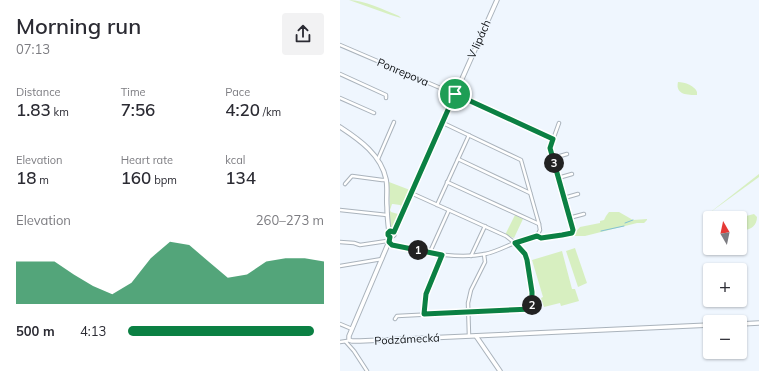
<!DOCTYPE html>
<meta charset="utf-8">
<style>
:root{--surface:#fff;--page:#f2f2f3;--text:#2b2b33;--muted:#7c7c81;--accent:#0b8043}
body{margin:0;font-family:Mulish,sans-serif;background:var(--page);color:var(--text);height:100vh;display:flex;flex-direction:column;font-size:15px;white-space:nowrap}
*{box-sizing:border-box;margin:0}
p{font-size:13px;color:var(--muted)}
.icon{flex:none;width:22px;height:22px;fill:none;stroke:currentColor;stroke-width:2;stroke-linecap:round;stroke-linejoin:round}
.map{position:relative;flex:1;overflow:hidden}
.details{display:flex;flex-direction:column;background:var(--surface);width:340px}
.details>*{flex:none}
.needle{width:26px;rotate:351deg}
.fabs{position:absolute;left:363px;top:211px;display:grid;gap:8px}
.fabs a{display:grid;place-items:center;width:44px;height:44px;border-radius:4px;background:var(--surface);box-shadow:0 1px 3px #0004;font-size:20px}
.pin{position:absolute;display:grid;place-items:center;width:34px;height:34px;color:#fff;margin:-17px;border:2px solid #fff;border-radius:50%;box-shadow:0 1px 4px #0007}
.km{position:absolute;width:20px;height:20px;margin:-10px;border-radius:50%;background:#222;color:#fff;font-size:11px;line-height:20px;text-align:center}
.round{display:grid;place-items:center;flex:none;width:42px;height:42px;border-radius:4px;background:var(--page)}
.headline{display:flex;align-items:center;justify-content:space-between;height:68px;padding:0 16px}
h1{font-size:22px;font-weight:600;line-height:30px}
.figures{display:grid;grid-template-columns:repeat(3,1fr);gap:6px;height:68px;padding:4px 16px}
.figures div{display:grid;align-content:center}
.figures b{font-size:17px;font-weight:600}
.figures small{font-size:11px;font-weight:400}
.figures p{font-size:11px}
.chart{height:112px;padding:8px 16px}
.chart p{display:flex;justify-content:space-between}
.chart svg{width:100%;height:72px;margin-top:4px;fill:var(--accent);opacity:.7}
ul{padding:0 16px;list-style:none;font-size:13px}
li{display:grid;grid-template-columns:64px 48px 1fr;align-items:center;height:30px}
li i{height:10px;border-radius:5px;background:var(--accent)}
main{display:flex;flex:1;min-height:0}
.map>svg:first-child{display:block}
.green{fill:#d7efc0}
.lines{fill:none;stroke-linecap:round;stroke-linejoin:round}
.stream{stroke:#83c1d4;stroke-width:1}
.street-casing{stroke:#aab3bc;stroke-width:4.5}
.secondary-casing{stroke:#aab3bc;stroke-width:5.5}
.street{stroke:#fff;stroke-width:2.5}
.secondary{stroke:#fff;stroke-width:3.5}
.route-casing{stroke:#fff;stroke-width:8}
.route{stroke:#0b8043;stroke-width:5}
.labels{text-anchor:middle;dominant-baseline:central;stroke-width:3;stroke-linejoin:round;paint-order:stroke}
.street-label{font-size:11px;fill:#0f1215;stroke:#eff6fe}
</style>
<main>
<section class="details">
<div class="headline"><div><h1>Morning run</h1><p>07:13</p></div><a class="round"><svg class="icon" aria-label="share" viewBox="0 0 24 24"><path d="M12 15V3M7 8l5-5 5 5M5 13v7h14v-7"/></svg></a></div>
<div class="figures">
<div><p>Distance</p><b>1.83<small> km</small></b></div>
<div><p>Time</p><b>7:56</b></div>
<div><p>Pace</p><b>4:20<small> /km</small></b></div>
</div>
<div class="figures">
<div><p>Elevation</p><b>18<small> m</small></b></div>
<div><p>Heart rate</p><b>160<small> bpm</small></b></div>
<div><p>kcal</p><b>134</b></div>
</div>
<div class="chart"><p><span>Elevation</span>260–273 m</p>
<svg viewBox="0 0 160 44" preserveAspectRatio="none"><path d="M0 44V18L10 18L20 18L30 26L40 33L50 38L60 31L70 16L80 6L90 8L100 18L110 28L120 26L130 18L140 16L150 16L160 18V44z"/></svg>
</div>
<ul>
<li><b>500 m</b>4:13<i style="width:95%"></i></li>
</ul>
</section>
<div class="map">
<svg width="419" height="371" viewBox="0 0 419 371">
<rect width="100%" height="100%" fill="#eff6fe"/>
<g class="green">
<path d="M9 0C24 0 44 10 59 16L61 18 51 15Z"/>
<path d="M338 82C345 82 355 86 357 92V95C348 95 335 95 338 82Z"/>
<polygon points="419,174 419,177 368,214"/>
<polygon points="49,182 70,190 61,210 60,209 61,206 60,205 53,204 52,204 50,210 51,212 58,214 60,211 61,211 52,231 50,230 49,212 50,212"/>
<polygon points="269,212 279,212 293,220 307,219 307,220 304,223 297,223 245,236 232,236 240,227 260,223 260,221 264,220 266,216"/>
<path d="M414 214 417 217C417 225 411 230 404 230 399 225 402 220 406 216Z"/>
<polygon points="175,215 183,219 174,238 165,235"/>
<polygon points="235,248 247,283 238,287 226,251"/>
<polygon points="222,251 232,289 235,289 239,301 221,306 220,303 204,307 201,298 203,297 192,260"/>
</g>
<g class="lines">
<g class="stream">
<polyline points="285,223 293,220"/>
<polyline points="261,231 284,226"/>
</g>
<g class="street-casing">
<g id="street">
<polyline points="0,45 112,93 213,139"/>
<polyline points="0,74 46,95 46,98"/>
<polyline points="0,98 34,113"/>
<polyline points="103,123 181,160 199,224 200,230 197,236"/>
<polyline points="213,158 227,154"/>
<polyline points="38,159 54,122"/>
<polyline points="118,159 190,193"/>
<polyline points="218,178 232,174"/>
<polyline points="107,182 199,224"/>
<polyline points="5,184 12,176 42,180 46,180"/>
<polyline points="224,198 238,194"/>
<polyline points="97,205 129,135"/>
<polyline points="0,210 47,215"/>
<polyline points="229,218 244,214"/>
<path d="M0 242 14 243 20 245 47 241 52 245C82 251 114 260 145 254 156 252 166 246 177 242 183 240 191 239 197 236L201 238H203L223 235 232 233 233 230 210 148 219 123"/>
<polyline points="90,252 109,210"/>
<polyline points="131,256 145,226"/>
<polyline points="0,266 42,259"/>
<polyline points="84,314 87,294 102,255"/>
<polyline points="55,319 57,316 192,309 192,292 190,277 185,254 175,243 166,236 71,193"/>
<polyline points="0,324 12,329"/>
<polyline points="129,336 128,303 131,290 145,262 144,254"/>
<polyline points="0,342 7,341"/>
<polyline points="6,342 14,351 27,371"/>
</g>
</g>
<g class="secondary-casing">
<g id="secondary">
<polyline points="157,0 54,232 54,235 51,237 9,336 9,340 12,341 20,341 370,325"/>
<path d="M0 127C20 140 41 155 46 179 48 188 46 198 47 207 47 215 48 224 49 232L48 234 50 240"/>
<polyline points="400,324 419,323"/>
<polyline points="136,336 160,371"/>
</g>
</g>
<use href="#street" class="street"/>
<use href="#secondary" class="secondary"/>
</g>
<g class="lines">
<g class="route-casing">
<polygon id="route" points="115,94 213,139 210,148 233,230 232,233 222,235 201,238 197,236 175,243 185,254 187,260 192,292 192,309 84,314 86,294 102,255 52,245 49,242 50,237 48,235 48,233 50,231 54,232"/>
</g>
<use href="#route" class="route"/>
</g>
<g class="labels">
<g class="street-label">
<text transform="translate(139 39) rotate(-66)">V lipách</text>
<text transform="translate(63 72) rotate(23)">Ponrepova</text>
<text transform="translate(67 339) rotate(-3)">Podzámecká</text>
</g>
</g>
</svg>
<div class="fabs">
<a><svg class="needle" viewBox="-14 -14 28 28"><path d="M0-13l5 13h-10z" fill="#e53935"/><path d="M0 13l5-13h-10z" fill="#7c7c81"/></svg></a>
<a>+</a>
<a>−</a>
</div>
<div class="pin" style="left:115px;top:94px;background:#1e9e55"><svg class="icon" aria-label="arrive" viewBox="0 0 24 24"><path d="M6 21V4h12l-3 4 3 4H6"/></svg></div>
<b class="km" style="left:78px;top:250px">1</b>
<b class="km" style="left:192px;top:305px">2</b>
<b class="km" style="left:214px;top:163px">3</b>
</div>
</main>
